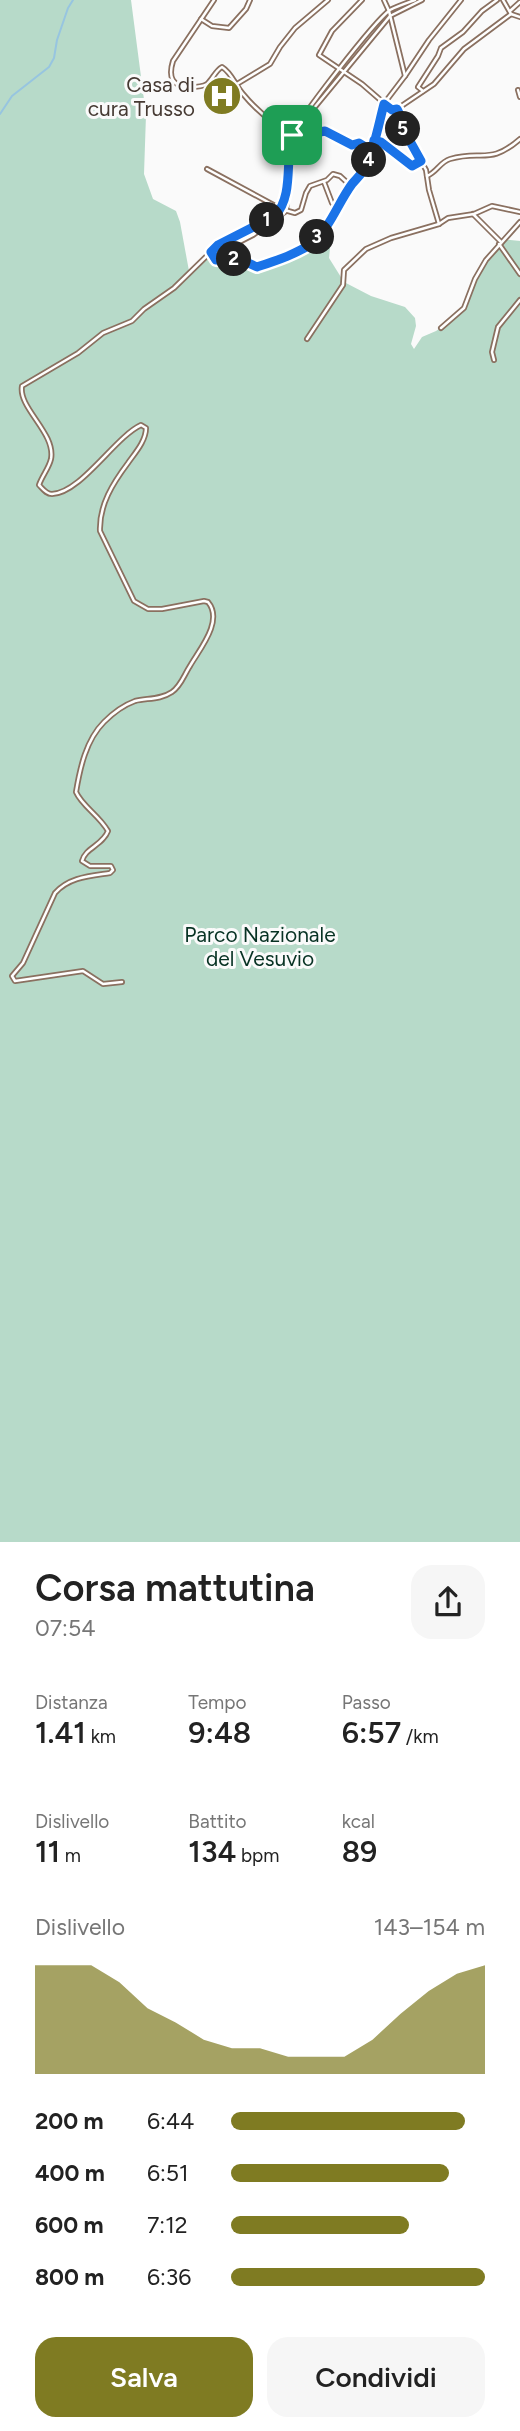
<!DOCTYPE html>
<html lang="it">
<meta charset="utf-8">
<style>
:root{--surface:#fff;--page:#f6f6f6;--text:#222;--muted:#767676;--accent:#7f7b22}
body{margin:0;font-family:Figtree,sans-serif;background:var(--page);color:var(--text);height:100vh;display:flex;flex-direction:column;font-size:26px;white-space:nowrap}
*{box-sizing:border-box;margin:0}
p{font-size:23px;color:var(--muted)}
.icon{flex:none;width:38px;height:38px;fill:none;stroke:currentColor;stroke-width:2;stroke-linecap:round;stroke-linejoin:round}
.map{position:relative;height:1542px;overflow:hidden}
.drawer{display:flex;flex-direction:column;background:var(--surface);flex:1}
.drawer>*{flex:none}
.pin{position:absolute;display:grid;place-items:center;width:60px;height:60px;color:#fff;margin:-30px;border-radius:14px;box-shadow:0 4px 10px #0006}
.km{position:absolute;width:35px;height:35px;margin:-18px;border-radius:50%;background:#222;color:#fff;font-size:19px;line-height:35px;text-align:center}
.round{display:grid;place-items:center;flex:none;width:74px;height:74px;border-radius:21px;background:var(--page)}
.overview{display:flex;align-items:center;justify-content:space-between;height:119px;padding:0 35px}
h1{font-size:38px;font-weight:600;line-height:52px}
.metrics{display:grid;grid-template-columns:repeat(3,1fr);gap:10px;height:119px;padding:7px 35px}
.metrics div{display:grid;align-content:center}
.metrics b{font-size:30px;font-weight:600}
.metrics small{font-size:19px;font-weight:400}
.metrics p{font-size:19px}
.chart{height:196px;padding:14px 35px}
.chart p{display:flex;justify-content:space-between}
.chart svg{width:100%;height:126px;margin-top:7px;fill:var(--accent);opacity:.7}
.action{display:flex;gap:14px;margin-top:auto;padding:14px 35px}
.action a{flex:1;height:80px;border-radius:21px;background:var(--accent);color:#fff;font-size:28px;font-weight:600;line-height:80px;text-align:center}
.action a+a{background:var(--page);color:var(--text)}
ul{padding:0 35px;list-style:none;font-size:23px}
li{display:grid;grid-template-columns:112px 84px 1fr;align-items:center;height:52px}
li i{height:18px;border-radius:9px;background:var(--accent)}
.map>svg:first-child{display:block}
.green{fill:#b7dac9}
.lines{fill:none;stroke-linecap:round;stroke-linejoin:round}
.stream{stroke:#97c5e0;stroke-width:2}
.street-casing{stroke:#8a7060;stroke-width:6}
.street{stroke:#fff;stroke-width:2.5}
.route-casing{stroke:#fff;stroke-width:14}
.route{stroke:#1a73e8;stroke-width:9}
.labels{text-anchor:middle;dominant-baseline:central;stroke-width:6;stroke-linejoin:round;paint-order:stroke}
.poi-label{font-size:21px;fill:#463a33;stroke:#fafafa;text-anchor:end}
.park-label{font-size:21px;fill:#073223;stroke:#fafafa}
</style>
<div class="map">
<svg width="520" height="1542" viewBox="0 0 520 1542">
<rect width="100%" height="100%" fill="#fafafa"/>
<path class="green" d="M0 0H131L146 115 144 174 153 199 176 211 180 222 189 271 213 247C226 263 223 255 238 257 245 257 253 263 261 265L310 242 319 230 330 248 329 258 344 282 371 296 405 307 415 318 416 326 411 344 414 349 422 337 436 331 449 322 466 305 481 263 501 239 520 241V1542H0Z"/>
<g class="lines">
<polyline class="stream" points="0,114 12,96 49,67 54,58 57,40 68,8 73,0"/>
<g class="street-casing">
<g id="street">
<path d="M214 0 173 61C168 77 172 87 190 87 196 87 202 87 207 84 213 79 215 71 222 67 232 73 235 85 243 94 257 111 276 126 295 137L325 131 352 145 359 143 371 150"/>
<polyline points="362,0 332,31 319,55 362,84 392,110 397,109"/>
<polyline points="503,0 511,14"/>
<polyline points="510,11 520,2"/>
<polyline points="511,14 520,17"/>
<polyline points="201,19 212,26 229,28 246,9 250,0"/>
<polyline points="405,76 429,40 461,0"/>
<polyline points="237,84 270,64 280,47 295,28 328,0"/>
<polyline points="518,90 520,97"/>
<polyline points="423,91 418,87 438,56 441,48 463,32 482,11 497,0"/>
<polyline points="397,109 434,84 464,49 511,14"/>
<polyline points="397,109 402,119 401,125 426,170 429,190 439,224"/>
<polyline points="380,123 391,127 401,125"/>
<polyline points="374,140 381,142 412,166 420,161"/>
<polyline points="207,169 281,209 295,213 301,210 306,193 310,186 327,180 333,174 340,176 351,186"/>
<path d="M427 176C437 172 440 162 450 159 482 149 489 166 520 139"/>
<polyline points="324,182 332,203 338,209"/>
<polyline points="473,214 501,242"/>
<polyline points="499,244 520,274"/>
<polyline points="212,256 253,235 286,211 291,149 305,119 390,16 422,0"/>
<polyline points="213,257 221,261 237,258 257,267 312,242 328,223 351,186 362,174 372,151 386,101 405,76 389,11 384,0"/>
<polyline points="441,328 464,308 475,279 486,260 520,222"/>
<polyline points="307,339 343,285 344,270 366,249 391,238 439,224 448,218 474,214 492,206 520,212"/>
<polyline points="494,360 492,352 498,327 520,300"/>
<path d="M122 982 103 984 83 971 15 981 12 976 23 963 55 893C69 877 90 876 110 873L113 870 111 866H90L82 861C85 848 103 845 108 831 99 815 82 806 76 792 80 768 86 740 104 722 112 714 124 705 135 701 147 698 160 700 172 692 181 686 184 675 190 666 199 650 224 621 208 602L204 601 162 609H148L134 601 100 531C99 505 113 483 128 463 135 453 146 441 146 428L141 425C115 437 81 493 52 494 46 494 43 489 39 485 42 476 49 468 51 459 56 433 18 408 22 386L78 353 103 333 132 321 144 309 174 288 218 245 275 216C294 195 283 164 291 138 296 121 375 21 390 10 398 6 407 3 415 0"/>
</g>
</g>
<use href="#street" class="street"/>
</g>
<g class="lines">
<g class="route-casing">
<path id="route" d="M292 135C285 161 294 195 275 216L218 245 211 252 216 260 227 261 237 258 257 267C275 261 297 254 312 243 330 228 338 203 352 184 358 177 364 172 368 162 375 144 379 123 384 104L392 110 397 109 402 119 401 125 421 161 412 166 381 142 374 140 372 151 359 143 352 145 325 131 295 137 292 135"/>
</g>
<use href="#route" class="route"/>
</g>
<defs>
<g id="hospital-disc" transform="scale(2.0125)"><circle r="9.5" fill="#7f7b22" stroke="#fafafa"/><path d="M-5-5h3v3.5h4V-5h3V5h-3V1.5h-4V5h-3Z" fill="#fff"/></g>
</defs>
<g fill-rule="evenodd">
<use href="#hospital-disc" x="222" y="96"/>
</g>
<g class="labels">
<g class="poi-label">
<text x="195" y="84">Casa di<tspan x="195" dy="24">cura Trusso</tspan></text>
</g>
<g class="park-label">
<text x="260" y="934">Parco Nazionale<tspan x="260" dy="24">del Vesuvio</tspan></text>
</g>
</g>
</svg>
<div class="pin" style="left:292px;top:135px;background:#1e9e55"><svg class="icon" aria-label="arrive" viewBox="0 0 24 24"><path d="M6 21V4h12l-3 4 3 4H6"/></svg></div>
<b class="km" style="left:267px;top:220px">1</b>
<b class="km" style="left:234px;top:259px">2</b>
<b class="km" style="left:317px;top:237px">3</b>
<b class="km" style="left:369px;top:160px">4</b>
<b class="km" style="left:403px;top:129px">5</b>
</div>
<section class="drawer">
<div class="overview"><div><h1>Corsa mattutina</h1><p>07:54</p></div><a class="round"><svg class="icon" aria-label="share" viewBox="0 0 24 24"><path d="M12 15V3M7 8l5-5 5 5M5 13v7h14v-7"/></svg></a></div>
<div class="metrics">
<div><p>Distanza</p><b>1.41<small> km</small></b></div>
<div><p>Tempo</p><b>9:48</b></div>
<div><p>Passo</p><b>6:57<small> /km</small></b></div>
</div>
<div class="metrics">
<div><p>Dislivello</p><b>11<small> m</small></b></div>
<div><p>Battito</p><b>134<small> bpm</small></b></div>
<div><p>kcal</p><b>89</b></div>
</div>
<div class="chart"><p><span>Dislivello</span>143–154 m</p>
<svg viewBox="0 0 160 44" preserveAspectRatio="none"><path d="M0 44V6L10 6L20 6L30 12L40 21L50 26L60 32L70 35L80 35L90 38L100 38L110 38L120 32L130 23L140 15L150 9L160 6V44z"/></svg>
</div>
<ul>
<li><b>200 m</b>6:44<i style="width:92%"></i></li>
<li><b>400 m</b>6:51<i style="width:86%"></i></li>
<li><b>600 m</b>7:12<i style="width:70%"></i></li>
<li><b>800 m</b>6:36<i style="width:100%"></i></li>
</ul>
<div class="action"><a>Salva</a><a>Condividi</a></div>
</section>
